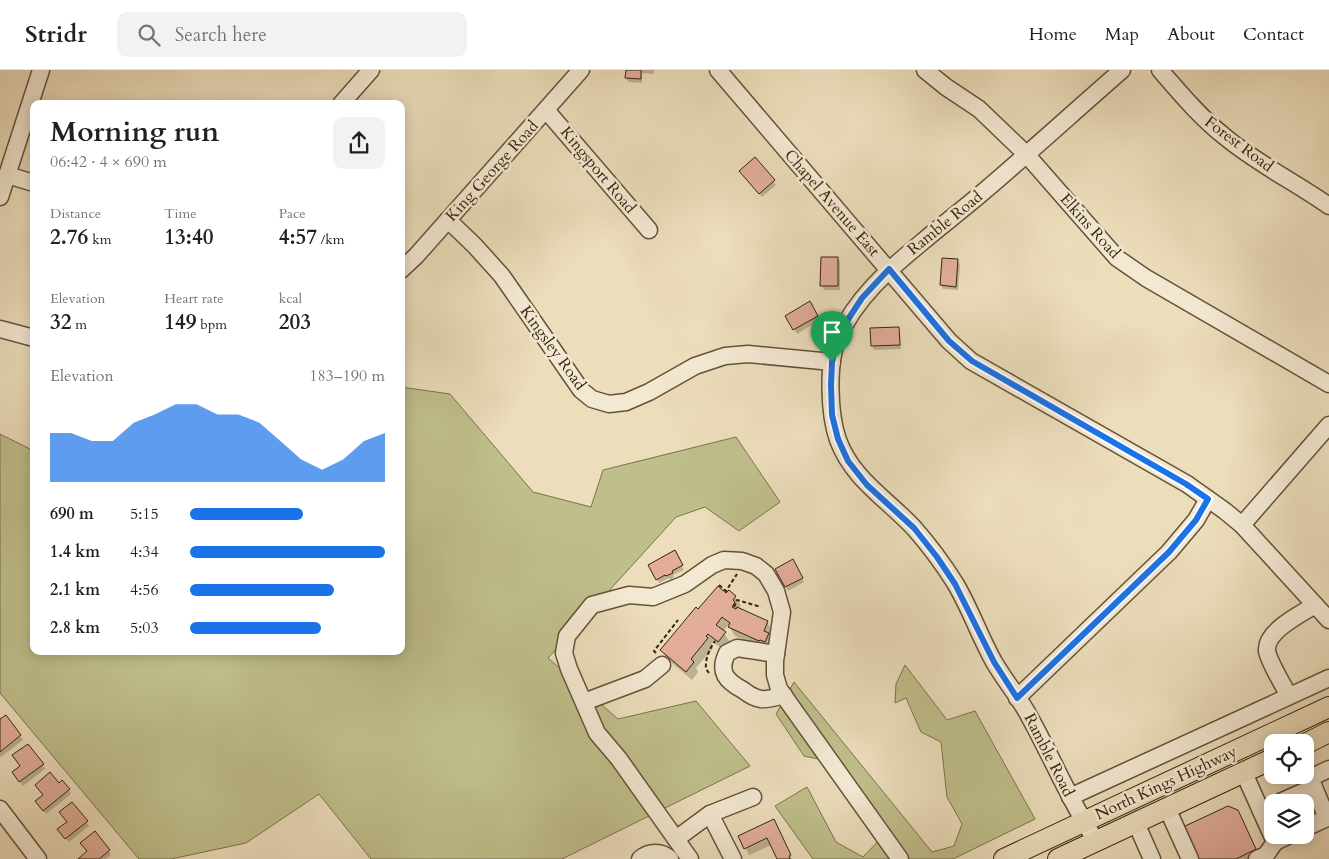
<!DOCTYPE html>
<meta charset="utf-8">
<style>
:root{--surface:#fff;--page:#f2f2f2;--text:#202124;--muted:#757577;--line:#e0e0e0;--accent:#1a73e8}
body{margin:0;font-family:Cardo,serif;background:var(--page);color:var(--text);height:100vh;display:flex;flex-direction:column;font-size:19px;white-space:nowrap}
*{box-sizing:border-box;margin:0}
p{font-size:16px;color:var(--muted)}
.icon{flex:none;width:28px;height:28px;fill:none;stroke:currentColor;stroke-width:2;stroke-linecap:round;stroke-linejoin:round}
.map{position:relative;flex:1;overflow:hidden}
.drawer{position:absolute;left:30px;top:30px;width:375px;height:555px;display:flex;flex-direction:column;background:var(--surface);border-radius:10px;box-shadow:0 2px 12px #0003}
.drawer>*{flex:none}
.tools{position:absolute;left:1264px;top:664px;display:grid;gap:10px}
.tools a{display:grid;place-items:center;width:50px;height:50px;border-radius:10px;background:var(--surface);box-shadow:0 2px 12px #0003;font-size:25px}
.pin{position:absolute;display:grid;place-items:center;width:42px;height:42px;color:#fff;margin:-51px -21px;border-radius:50% 50% 50% 0;rotate:-45deg;box-shadow:0 0 5px #0007}
.pin .icon{rotate:45deg}
.round{display:grid;place-items:center;flex:none;width:52px;height:52px;border-radius:10px;background:var(--page)}
.head{display:flex;align-items:center;justify-content:space-between;height:85px;padding:0 20px}
h1{font-size:28px;font-weight:700;line-height:38px}
.figures{display:grid;grid-template-columns:repeat(3,1fr);gap:8px;height:85px;padding:5px 20px}
.figures div{display:grid;align-content:center}
.figures b{font-size:21px;font-weight:700}
.figures small{font-size:14px;font-weight:400}
.figures p{font-size:14px}
.chart{height:140px;padding:10px 20px}
.chart p{display:flex;justify-content:space-between}
.chart svg{width:100%;height:90px;margin-top:5px;fill:var(--accent);opacity:.7}
ul{padding:0 20px;list-style:none;font-size:16px}
li{display:grid;grid-template-columns:80px 60px 1fr;align-items:center;height:38px}
li i{height:12px;border-radius:6px;background:var(--accent)}
header{display:flex;align-items:center;gap:30px;box-sizing:border-box;height:70px;padding:0 25px;background:var(--surface);border-bottom:1px solid var(--line)}
header strong{font-size:24px}
nav{display:flex;gap:28px;margin-inline-start:auto;font-size:18px}
.search{width:350px;height:45px;background:var(--page);display:flex;align-items:center;gap:12px;box-sizing:border-box;padding:0 18px;border-radius:10px;color:var(--muted);font-size:19px}
.map>svg:first-child{display:block}
.green{fill:#bfbf8b;stroke:#7a724c}
.shadow{fill:#0003}
.building{fill:#e2ae9b;stroke:#36240c}
.lines{fill:none;stroke-linecap:round;stroke-linejoin:round}
.minor-casing{stroke:#645238;stroke-width:19}
.major-casing{stroke:#36240c;stroke-width:22}
.path{stroke:#36240c;stroke-width:2;stroke-dasharray:4 2.5;stroke-linecap:butt}
.minor{stroke:#f3e9d3;stroke-width:16}
.major{stroke:#ecddbb;stroke-width:20}
.route-casing{stroke:#fff;stroke-width:10}
.route{stroke:#1a73e8;stroke-width:6}
.labels{text-anchor:middle;dominant-baseline:central;stroke-width:5;stroke-linejoin:round;paint-order:stroke}
.street-label{font-size:16px;fill:#36240c;stroke:#f3e9d3}
</style>
<header>
<strong>Stridr</strong>
<div class="search"><svg class="icon" aria-label="search" viewBox="0 0 24 24"><circle cx="10" cy="10" r="6"/><path d="M15 15l6 6"/></svg>Search here</div>
<nav><a>Home</a><a>Map</a><a>About</a><a>Contact</a></nav>
</header>
<div class="map">
<svg width="1329" height="789" viewBox="0 0 1329 789">
<rect width="100%" height="100%" fill="#ecddbb"/>
<filter id="stains"><feTurbulence type="fractalNoise" baseFrequency=".004" numOctaves="4"/><feColorMatrix values="0 0 0 0 .2 0 0 0 0 .09 0 0 0 0 .02 0 0 0 .5 -.17"/></filter>
<radialGradient id="worn" r=".72"><stop offset=".6" stop-color="#630" stop-opacity="0"/><stop offset="1" stop-color="#630" stop-opacity=".3"/></radialGradient>
<g class="green">
<polygon points="401,317 450,324 533,422 591,437 603,400 736,367 780,432 739,461 705,437 676,447 548,588 618,649 696,631 750,696 562,789 371,789 319,724 246,773 171,789 139,789 0,623 0,364 34,381 34,581 401,581"/>
<polygon points="905,595 947,650 975,641 1035,749 953,789 813,789 775,736 807,717 836,772 863,787 888,761 838,693 804,686 776,644 794,612 932,782 954,776 962,754 947,727 941,672 921,662 906,628 895,633 896,614"/>
</g>
<g class="shadow">
<polygon points="627,0 654,0 654,4 642,3 642,13 629,12 626,8"/>
<polygon points="755,89 776,115 762,127 740,101"/>
<polygon points="838,188 840,192 840,220 824,220 822,215"/>
<polygon points="958,190 960,195 958,220 943,219 941,215"/>
<polygon points="809,233 820,250 797,264 787,246"/>
<polygon points="898,258 900,263 901,279 874,280 872,276"/>
<polygon points="674,482 684,500 673,505 674,507 670,510 669,508 659,513 650,495"/>
<polygon points="793,491 804,512 788,521 777,499"/>
<polygon points="729,521 735,527 741,536 738,539 767,552 772,561 770,567 773,573 764,579 735,566 728,555 723,562 730,572 723,580 713,572 711,575 713,578 696,598 698,602 692,610 667,589 662,580 699,541 726,525"/>
<polygon points="0,651 20,666 23,670 1,687 0,685"/>
<polygon points="43,695 45,699 23,716 16,707"/>
<polygon points="59,715 69,720 71,724 46,744 39,736 44,725"/>
<polygon points="72,734 89,756 69,772 61,763 68,753"/>
<polygon points="1242,750 1261,789 1199,789"/>
<polygon points="777,757 792,789 778,789 772,775 749,785 740,767"/>
<polygon points="109,781 111,785 106,789 80,789"/>
</g>
<g class="building">
<polygon points="626,0 641,0 641,9 625,8"/>
<polygon points="755,87 775,110 759,124 739,101"/>
<polygon points="821,187 838,187 838,216 820,216"/>
<polygon points="942,188 958,189 956,217 940,215"/>
<polygon points="810,231 818,246 793,260 785,246"/>
<polygon points="899,257 900,275 871,276 870,258"/>
<polygon points="675,480 683,495 672,501 673,503 666,506 665,505 656,510 648,495"/>
<polygon points="793,489 803,508 785,517 775,499"/>
<polygon points="718,516 726,523 729,520 736,526 733,530 735,532 732,537 736,539 737,537 768,551 764,561 769,563 765,572 760,570 759,571 728,557 730,553 722,547 716,555 726,562 718,572 708,564 706,566 708,568 691,589 694,592 686,602 660,580 696,537 698,539"/>
<polygon points="6,645 21,665 0,682 0,649"/>
<polygon points="28,674 44,694 19,712 12,702 20,696 12,685"/>
<polygon points="50,702 59,713 62,710 70,719 43,741 35,731 43,725 35,715"/>
<polygon points="72,732 88,751 65,769 57,759 67,752 59,742"/>
<polygon points="1228,736 1238,740 1256,779 1236,789 1198,789 1183,757"/>
<polygon points="774,749 791,785 789,786 790,789 777,789 767,768 744,779 738,766"/>
<polygon points="95,761 110,780 99,789 78,789 87,781 80,773"/>
</g>
<g class="lines">
<g class="minor-casing">
<g id="minor">
<polyline points="718,0 949,271 971,291 1187,414 1225,441 1242,455 1329,550"/>
<polyline points="925,0 946,17 979,39 1026,84 1117,188 1146,208 1329,314"/>
<path d="M1160 0C1180 23 1200 47 1224 66 1256 93 1295 112 1329 136"/>
<polyline points="341,34 371,0"/>
<polyline points="546,40 649,160"/>
<polyline points="7,105 34,113"/>
<polyline points="0,127 41,0"/>
<polyline points="448,150 475,176 502,206 581,320 592,329 609,334 626,332 649,322 695,296 725,286 748,284 832,292"/>
<polyline points="401,200 416,186 581,0"/>
<polyline points="0,259 34,268"/>
<polyline points="1242,455 1329,355"/>
<path d="M776 584 737 578 727 583C718 602 726 611 743 620 748 624 754 628 761 629 769 630 776 627 784 625"/>
<path d="M1289 626C1283 615 1269 592 1267 581 1265 561 1301 544 1315 535"/>
<polyline points="1017,628 1169,482 1196,450 1208,429"/>
<polyline points="584,632 645,609 662,595"/>
<polyline points="1244,703 1261,741"/>
<polyline points="1070,727 1329,608"/>
<polyline points="1280,732 1314,717"/>
<polyline points="1272,736 1261,741 1275,772 1290,765"/>
<polyline points="1167,738 1190,789"/>
<polyline points="0,739 38,789"/>
<polyline points="710,744 733,789"/>
<polyline points="1136,753 1152,789"/>
<polyline points="1305,758 1327,748 1310,708 1329,699"/>
<polyline points="676,769 710,744 753,727"/>
<path d="M1096 771C1070 732 1052 687 1029 646 1019 627 1005 611 994 592 980 567 970 538 955 513 943 494 929 475 914 458 886 428 853 410 838 370 829 344 827 293 838 268 856 228 888 200 921 173 941 156 962 140 982 123 1029 83 1075 41 1122 0"/>
<path d="M640 789C649 781 662 781 670 789"/>
<polyline points="690,789 619,689 597,663 569,599 564,583 567,566 592,535 629,525 653,527 685,514 712,495 724,490 742,491 756,496 766,504 776,521 782,542 775,591 775,605 779,619 900,789"/>
<polyline points="1257,789 1266,785 1275,772"/>
</g>
</g>
<g class="major-casing">
<g id="major">
<polyline points="1305,674 1329,662"/>
<polyline points="1004,789 1329,637"/>
<polyline points="1058,789 1272,689"/>
</g>
</g>
<g class="path">
<polyline points="719,515 726,521 737,504"/>
<polyline points="734,537 737,530 761,537"/>
<polyline points="656,583 654,581 678,550"/>
<path d="M709 603 706 599C705 589 709 580 715 571"/>
</g>
<use href="#minor" class="minor"/>
<use href="#major" class="major"/>
</g>
<g class="lines">
<g class="route-casing">
<polygon id="route" points="889,199 949,271 972,291 1186,414 1208,429 1196,450 1169,482 1017,628 994,592 955,514 937,487 914,458 867,415 848,391 838,369 832,345 831,315 832,292 837,271 845,254 862,228"/>
</g>
<use href="#route" class="route"/>
</g>
<g class="labels">
<g class="street-label">
<text transform="translate(1239 74) rotate(37)">Forest Road</text>
<text transform="translate(598 100) rotate(50)">Kingsport Road</text>
<text transform="translate(492 101) rotate(-48)">King George Road</text>
<text transform="translate(832 133) rotate(49)">Chapel Avenue East</text>
<text transform="translate(945 153) rotate(-39)">Ramble Road</text>
<text transform="translate(1090 156) rotate(48)">Elkins Road</text>
<text transform="translate(553 278) rotate(54)">Kingsley Road</text>
<text transform="translate(1049 685) rotate(63)">Ramble Road</text>
<text transform="translate(1166 713) rotate(-25)">North Kings Highway</text>
</g>
</g>
<rect width="100%" height="100%" filter="url(#stains)"/>
<rect width="100%" height="100%" fill="url(#worn)"/>
</svg>
<div class="tools">
<a><svg class="icon" aria-label="locate" viewBox="0 0 24 24"><circle cx="12" cy="12" r="6"/><path d="M12 2v4M12 18v4M2 12h4M18 12h4"/></svg></a>
<a><svg class="icon" aria-label="layers" viewBox="0 0 24 24"><path d="M12 4l9 5-9 5-9-5zM3 14l9 5 9-5"/></svg></a>
</div>
<div class="pin" style="left:832px;top:292px;background:#1e9e55"><svg class="icon" aria-label="arrive" viewBox="0 0 24 24"><path d="M6 21V4h12l-3 4 3 4H6"/></svg></div>
<section class="drawer">
<div class="head"><div><h1>Morning run</h1><p>06:42 · 4 × 690 m</p></div><a class="round"><svg class="icon" aria-label="share" viewBox="0 0 24 24"><path d="M12 15V3M7 8l5-5 5 5M5 13v7h14v-7"/></svg></a></div>
<div class="figures">
<div><p>Distance</p><b>2.76<small> km</small></b></div>
<div><p>Time</p><b>13:40</b></div>
<div><p>Pace</p><b>4:57<small> /km</small></b></div>
</div>
<div class="figures">
<div><p>Elevation</p><b>32<small> m</small></b></div>
<div><p>Heart rate</p><b>149<small> bpm</small></b></div>
<div><p>kcal</p><b>203</b></div>
</div>
<div class="chart"><p><span>Elevation</span>183–190 m</p>
<svg viewBox="0 0 160 44" preserveAspectRatio="none"><path d="M0 44V20L10 20L20 24L30 24L40 15L50 11L60 6L70 6L80 11L90 11L100 15L110 24L120 33L130 38L140 33L150 24L160 20V44z"/></svg>
</div>
<ul>
<li><b>690 m</b>5:15<i style="width:58%"></i></li>
<li><b>1.4 km</b>4:34<i style="width:100%"></i></li>
<li><b>2.1 km</b>4:56<i style="width:74%"></i></li>
<li><b>2.8 km</b>5:03<i style="width:67%"></i></li>
</ul>
</section>
</div>
